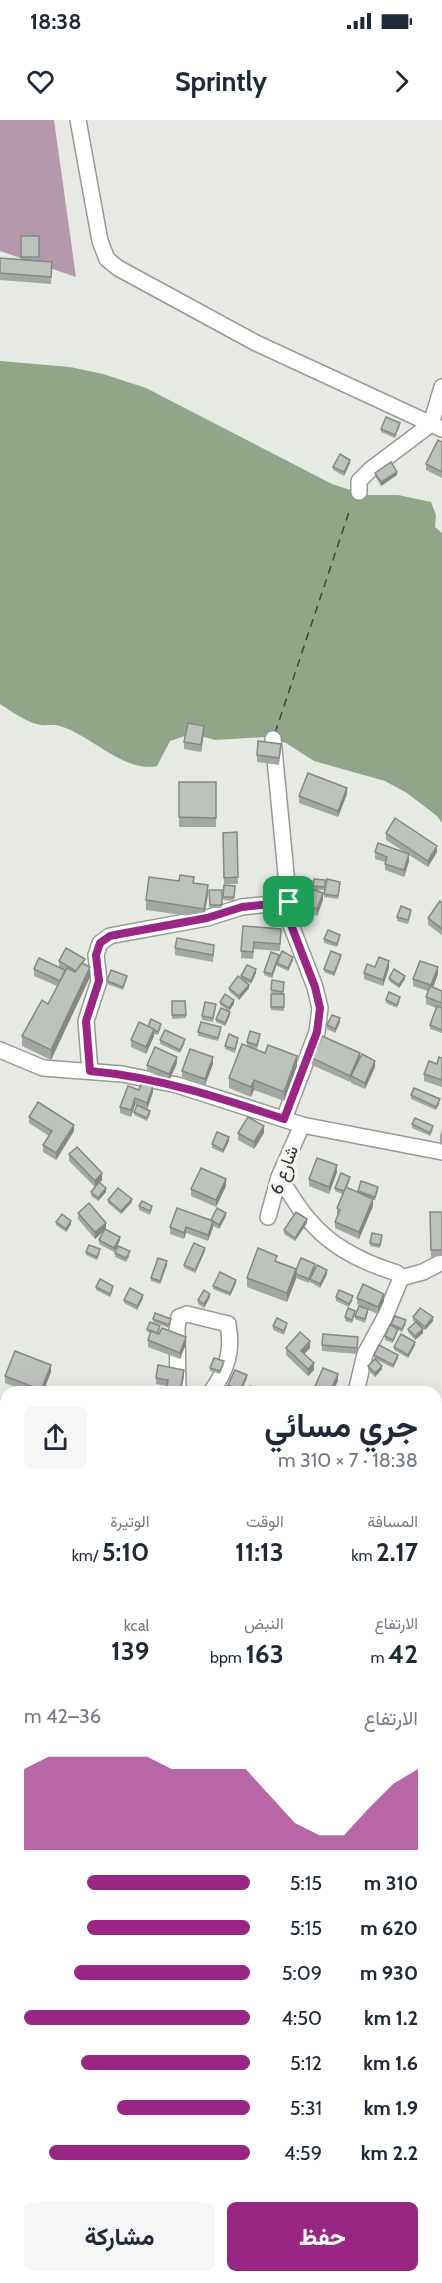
<!DOCTYPE html>
<html lang="ar">
<meta charset="utf-8">
<style>
:root{--surface:#fff;--page:#f6f6f7;--text:#1f2937;--muted:#747a83;--accent:#992683}
body{margin:0;font-family:Cabin,Vazirmatn,sans-serif;background:var(--page);color:var(--text);direction:rtl;height:100vh;display:flex;flex-direction:column;font-size:22px;white-space:nowrap}
*{box-sizing:border-box;margin:0}
p{font-size:20px;color:var(--muted)}
.icon{flex:none;width:33px;height:33px;fill:none;stroke:currentColor;stroke-width:2;stroke-linecap:round;stroke-linejoin:round}
.map{position:relative;flex:1;overflow:hidden;direction:ltr}
.panel{position:absolute;left:0px;top:1266px;width:442px;height:897px;display:flex;flex-direction:column;background:var(--surface);border-radius:18px 18px 0 0;box-shadow:0 6px 24px #0002;direction:rtl}
.panel>*{flex:none}
.pin{position:absolute;display:grid;place-items:center;width:51px;height:51px;color:#fff;margin:-26px;border-radius:12px;box-shadow:0 3px 9px #0006}
.round{display:grid;place-items:center;flex:none;width:63px;height:63px;border-radius:9px;background:var(--page)}
.overview{display:flex;align-items:center;justify-content:space-between;height:102px;padding:0 24px}
h1{font-size:33px;font-weight:700;line-height:45px}
.metrics{display:grid;grid-template-columns:repeat(3,1fr);gap:9px;height:102px;padding:6px 24px}
.metrics div{display:grid;align-content:center}
.metrics b{font-size:26px;font-weight:700}
.metrics small{font-size:16px;font-weight:400}
.metrics p{font-size:16px}
.chart{height:168px;padding:12px 24px}
.chart p{display:flex;justify-content:space-between}
.chart svg{width:100%;height:108px;margin-top:6px;fill:var(--accent);opacity:.7}
.primary-button{display:flex;gap:12px;margin-top:auto;padding:12px 24px}
.primary-button a{flex:1;height:69px;border-radius:9px;background:var(--accent);color:#fff;font-size:24px;font-weight:700;line-height:69px;text-align:center}
.primary-button a+a{background:var(--page);color:var(--text)}
ul{padding:0 24px;list-style:none;font-size:20px}
li{display:grid;grid-template-columns:96px 72px 1fr;align-items:center;height:45px}
li i{height:15px;border-radius:8px;background:var(--accent)}
.status{display:flex;justify-content:space-between;align-items:center;height:42px;padding:0 30px;background:var(--surface);direction:ltr}
.status svg{height:16px;fill:currentColor}
header{display:flex;justify-content:space-between;align-items:center;height:78px;padding:0 24px;background:var(--surface);font-size:27px;font-weight:700}
.map>svg:first-child{display:block}
.forest{fill:#b698ad}
.water{fill:#91a589}
.lines{fill:none;stroke-linecap:round;stroke-linejoin:round}
.ferry{stroke:#345127;stroke-width:1.5;stroke-dasharray:8 6;stroke-linecap:butt}
.minor-casing{stroke:#979a95;stroke-width:18}
.minor{stroke:#fff;stroke-width:15}
.wall{fill:#a3a7a3}
.shaded-wall{fill:#858884}
.building{fill:#bec2bd;stroke:#858884;stroke-width:1.5}
.route-casing{stroke:#fff;stroke-width:12}
.route{stroke:#992683;stroke-width:8}
.labels{text-anchor:middle;dominant-baseline:central;stroke-width:6;stroke-linejoin:round;paint-order:stroke}
.street-label{font-size:18px;fill:#323432;stroke:#f3f6f1}
</style>
<div class="status"><b>18:38</b><svg viewBox="0 0 49 12"><path d="M0 12V9h3v3zM5 12V6h3v6zM10 12V3h3v9zM15 12V0h3v12zM26 1h20v11H26zM47 4h2v5h-2z"/></svg></div>
<header><svg class="icon" aria-label="forward" viewBox="0 0 24 24"><path d="M9 5l7 7-7 7"/></svg>Sprintly<svg class="icon" aria-label="heart" viewBox="0 0 24 24"><path d="M12 20l-8-8c-3-5 5-10 8-4 3-6 11-1 8 4z"/></svg></header>
<div class="map">
<svg width="442" height="2163" viewBox="0 0 442 2163">
<rect width="100%" height="100%" fill="#e6e9e4"/>
<polygon class="forest" points="0,0 54,0 76,157 0,131"/>
<path class="water" d="M0 241 70 247 103 254 146 268 332 364 366 375H398L431 382 436 395 435 407 442 413V703L437 696 407 673 385 661 314 641 286 623 266 617 215 620 201 616H185L170 621 157 646C124 653 91 615 60 606 54 604 48 606 41 605 27 603 13 592 0 584Z"/>
<g class="lines">
<polyline class="ferry" points="275,613 350,389"/>
<g class="minor-casing">
<g id="minor">
<polyline points="78,0 100,121 107,139 118,148 256,223 442,309"/>
<polyline points="359,372 359,361 370,350 431,304 442,267"/>
<polyline points="273,619 291,805 315,867 320,888 317,912 284,999"/>
<polyline points="0,930 43,948 122,954 177,965 302,1005 442,1032"/>
<polyline points="90,951 86,901 99,861 96,835 100,823 110,816 120,814 207,798 242,787 289,782"/>
<path d="M279 1057C289 1071 297 1087 309 1100 331 1127 364 1143 397 1153L401 1158"/>
<polyline points="268,1097 279,1057 302,1005"/>
<polyline points="401,1158 423,1152 442,1142"/>
<path d="M178 1272 177 1207 179 1197 187 1194 228 1204C233 1231 227 1250 211 1272"/>
<polyline points="356,1272 365,1234 384,1199 401,1158"/>
<polyline points="0,1661 6,1666"/>
<polyline points="0,1809 6,1803"/>
<polyline points="436,1822 442,1826"/>
<polyline points="0,1979 6,1982"/>
<polyline points="136,2163 137,2157"/>
</g>
</g>
<use href="#minor" class="minor"/>
</g>
<g class="wall">
<polygon points="21,116 39,116 39,141 52,149 51,164 0,160 0,138 21,140"/>
<polygon points="400,306 395,318 381,312 381,309"/>
<polygon points="442,322 442,358 426,350 426,344"/>
<polygon points="350,343 344,356 333,350 333,347"/>
<polygon points="375,353 397,355 381,366 375,356"/>
<polygon points="204,613 201,632 184,629 184,622"/>
<polygon points="281,630 279,645 257,642 257,635"/>
<rect x="179" y="662" width="37" height="45"/>
<polygon points="347,674 338,697 299,683 299,676"/>
<polygon points="237,712 238,764 224,764 223,713"/>
<polygon points="386,713 437,732 428,747 409,735 409,741 404,757 385,750 385,742 375,739 375,732 406,733 386,720"/>
<polygon points="314,759 325,760 325,770 314,770 323,780 317,796 301,790 301,783 304,775 297,773 297,767 312,767 311,769 313,769"/>
<polygon points="224,765 235,766 234,781 223,780"/>
<polygon points="340,765 338,779 324,777 324,774"/>
<polygon points="209,770 222,770 222,788 210,788"/>
<polygon points="208,774 204,798 146,790 146,780"/>
<polygon points="442,783 442,815 428,805 428,798"/>
<polygon points="411,794 408,804 397,801 397,797"/>
<polygon points="243,806 281,815 280,831 254,829 253,839 241,838"/>
<polygon points="340,818 337,827 324,823 324,819"/>
<polygon points="175,828 214,832 213,842 175,835"/>
<polygon points="279,838 272,858 264,855 264,852"/>
<polygon points="341,838 334,856 324,852 324,849"/>
<polygon points="293,840 288,851 277,846 277,843"/>
<polygon points="59,841 85,844 90,857 51,940 22,926 22,916 48,884 57,866 34,856 34,849 59,847"/>
<polygon points="389,848 383,866 364,859 364,853"/>
<polygon points="256,853 251,864 244,861 249,868 239,880 229,871 229,868 241,859 241,856"/>
<polygon points="438,854 433,868 442,871 442,913 430,909 430,905 436,888 426,884 426,877 428,871 413,866 413,859"/>
<polygon points="389,858 405,859 399,868 389,861"/>
<polygon points="127,859 123,870 107,864 107,861"/>
<polygon points="284,866 283,874 284,874 284,891 271,890 271,874 274,874 271,873 271,870"/>
<polygon points="386,880 400,881 397,888 386,883"/>
<polygon points="172,881 185,881 186,898 172,899"/>
<polygon points="220,882 234,884 229,891 230,895 225,906 216,902 216,899 229,891 220,885"/>
<polygon points="216,887 213,902 202,900 202,896"/>
<polygon points="340,902 335,913 327,909 327,905"/>
<polygon points="148,907 161,907 158,915 154,914 154,916 146,934 131,927 131,920"/>
<polygon points="221,911 218,921 198,916 198,912"/>
<polygon points="260,917 257,929 249,927 297,946 284,981 254,970 251,977 229,968 229,958 247,926 247,922"/>
<polygon points="160,920 185,923 180,933 160,924"/>
<polygon points="238,921 235,933 225,929 225,926"/>
<polygon points="312,938 375,947 365,969 351,963 351,959 350,962 312,945"/>
<polygon points="442,938 442,967 424,961 424,954 437,944"/>
<polygon points="177,943 169,961 147,951 147,945"/>
<polygon points="213,944 205,965 182,957 182,951"/>
<polygon points="139,970 153,972 147,989 150,994 147,1001 134,995 134,992 137,986 135,985 131,997 120,993 120,987"/>
<polygon points="411,975 440,983 436,990 411,979"/>
<polygon points="29,997 74,1011 56,1040 43,1032 43,1025 49,1016 29,1003"/>
<polygon points="412,1004 433,1010 430,1016 412,1008"/>
<polygon points="442,1009 442,1025 440,1024 440,1015"/>
<polygon points="238,1013 264,1013 254,1029 238,1020"/>
<polygon points="229,1021 223,1033 212,1028 212,1024"/>
<polygon points="69,1034 102,1060 100,1063 106,1072 98,1081 91,1076 91,1072 95,1067 69,1041"/>
<polygon points="337,1052 329,1074 309,1066 309,1059"/>
<polygon points="350,1060 347,1068 358,1073 358,1071 378,1071 375,1080 373,1080 373,1086 359,1119 335,1108 335,1102 338,1095 337,1095 337,1088 342,1074 335,1071 335,1068"/>
<polygon points="226,1066 216,1087 191,1076 191,1069"/>
<polygon points="108,1080 132,1082 121,1094 108,1083"/>
<polygon points="139,1086 152,1089 150,1095 139,1090"/>
<polygon points="430,1092 442,1092 442,1136 431,1137"/>
<polygon points="78,1093 106,1109 120,1120 114,1132 99,1124 99,1120 104,1111 95,1119 78,1099"/>
<polygon points="226,1096 219,1109 213,1106 208,1121 186,1113 184,1119 170,1114 170,1107 211,1100"/>
<polygon points="56,1102 71,1104 66,1112 56,1105"/>
<polygon points="307,1103 295,1121 284,1114 284,1110"/>
<polygon points="382,1118 380,1128 370,1126 370,1123"/>
<polygon points="205,1131 195,1153 184,1148 184,1145"/>
<polygon points="86,1132 100,1133 97,1140 86,1135"/>
<polygon points="115,1133 130,1135 126,1142 115,1137"/>
<polygon points="277,1142 296,1149 315,1147 327,1154 320,1168 310,1162 310,1160 309,1163 296,1158 287,1182 247,1167 247,1158"/>
<polygon points="167,1145 160,1164 151,1161 151,1158"/>
<polygon points="236,1163 230,1176 213,1169 213,1166"/>
<polygon points="96,1167 113,1170 110,1177 96,1170"/>
<polygon points="210,1177 204,1188 198,1184 198,1180"/>
<polygon points="336,1177 353,1180 349,1187 336,1181"/>
<polygon points="143,1178 137,1190 124,1183 124,1180"/>
<polygon points="357,1178 384,1181 378,1194 368,1190 368,1193 365,1203 355,1199 355,1196 363,1187 357,1184"/>
<polygon points="355,1194 352,1203 345,1201 345,1197"/>
<polygon points="413,1197 433,1201 425,1210 420,1206 423,1213 415,1220 408,1212 408,1209 415,1202 413,1201"/>
<polygon points="153,1199 171,1203 169,1208 153,1202"/>
<polygon points="391,1204 406,1204 402,1212 398,1210 393,1223 385,1220 385,1216 391,1206"/>
<polygon points="273,1206 287,1206 284,1215 273,1210"/>
<polygon points="147,1209 160,1209 158,1214 186,1224 180,1239 148,1227 148,1220 150,1213 147,1212"/>
<polygon points="358,1223 357,1234 322,1231 322,1225"/>
<polygon points="415,1225 408,1238 394,1230 394,1227"/>
<polygon points="286,1228 310,1228 304,1234 314,1250 308,1256 286,1235"/>
<polygon points="374,1235 398,1238 393,1248 377,1240 382,1249 375,1257 368,1250 368,1246 375,1239 374,1238"/>
<polygon points="224,1244 220,1254 210,1251 210,1248"/>
<polygon points="51,1252 43,1272 28,1272 5,1263 5,1256"/>
<polygon points="184,1256 181,1272 166,1272 167,1266 156,1264 156,1258"/>
<polygon points="247,1258 241,1272 237,1272 228,1268 228,1265"/>
<polygon points="6,1479 6,1492 3,1488 3,1481"/>
<polygon points="6,1579 6,1607 0,1603 0,1587"/>
<polygon points="0,1740 6,1743 6,1770 0,1767"/>
<polygon points="0,1844 6,1848 6,1878 0,1874"/>
<polygon points="0,1946 6,1949 6,1970 0,1967"/>
<polygon points="6,2026 6,2058 0,2055 0,2035"/>
<polygon points="6,2065 6,2118 2,2116 3,2111 0,2114 0,2070"/>
</g>
<g class="shaded-wall">
<polygon points="350,340 350,343 344,356 344,352"/>
<polygon points="397,352 397,355 381,366 381,362"/>
<polygon points="204,606 204,613 201,632 201,625"/>
<polygon points="347,668 347,674 338,697 338,691"/>
<polygon points="437,726 437,732 428,747 428,741"/>
<polygon points="409,734 409,741 404,757 404,750"/>
<polygon points="208,765 208,774 204,798 204,789"/>
<polygon points="323,773 323,780 317,796 317,789"/>
<polygon points="279,835 279,838 272,858 272,854"/>
<polygon points="341,835 341,838 334,856 334,853"/>
<polygon points="293,837 293,840 288,851 288,848"/>
<polygon points="389,841 389,848 383,866 383,860"/>
<polygon points="90,847 90,857 51,940 51,930"/>
<polygon points="438,847 438,854 431,872 431,865"/>
<polygon points="256,849 256,853 251,864 251,861"/>
<polygon points="405,856 405,859 399,868 399,865"/>
<polygon points="249,865 249,868 239,880 239,876"/>
<polygon points="234,880 234,884 229,891 229,888"/>
<polygon points="230,892 230,895 225,906 225,903"/>
<polygon points="340,898 340,902 335,913 335,909"/>
<polygon points="154,909 154,916 146,934 146,927"/>
<polygon points="360,933 360,940 351,956 350,962 350,956"/>
<polygon points="297,936 297,946 284,981 284,972"/>
<polygon points="177,937 177,943 169,961 169,954"/>
<polygon points="213,937 213,944 205,965 205,959"/>
<polygon points="375,941 375,947 365,969 365,963"/>
<polygon points="254,960 254,970 251,977 251,967"/>
<polygon points="153,966 153,972 147,990 147,983"/>
<polygon points="135,978 135,985 131,997 131,990"/>
<polygon points="74,1005 74,1011 56,1040 56,1033"/>
<polygon points="264,1006 264,1013 254,1029 254,1022"/>
<polygon points="229,1017 229,1021 223,1033 223,1030"/>
<polygon points="337,1045 337,1052 329,1074 329,1067"/>
<polygon points="102,1053 102,1060 95,1067 95,1061"/>
<polygon points="226,1059 226,1066 216,1087 216,1080"/>
<polygon points="106,1068 106,1072 98,1081 98,1078"/>
<polygon points="132,1079 132,1082 121,1094 121,1091"/>
<polygon points="373,1079 373,1086 359,1119 359,1112"/>
<polygon points="226,1093 226,1096 219,1109 219,1105"/>
<polygon points="307,1099 307,1103 295,1121 295,1118"/>
<polygon points="71,1101 71,1104 66,1112 66,1109"/>
<polygon points="213,1101 213,1108 208,1121 208,1115"/>
<polygon points="106,1103 106,1109 95,1119 95,1112"/>
<polygon points="186,1107 186,1113 184,1119 184,1113"/>
<polygon points="120,1117 120,1120 114,1132 114,1128"/>
<polygon points="205,1128 205,1131 195,1153 195,1150"/>
<polygon points="167,1141 167,1145 160,1164 160,1161"/>
<polygon points="296,1149 296,1159 287,1182 287,1173"/>
<polygon points="327,1150 327,1154 320,1168 320,1164"/>
<polygon points="236,1160 236,1163 230,1176 230,1173"/>
<polygon points="210,1174 210,1177 204,1188 204,1184"/>
<polygon points="384,1174 384,1181 378,1194 378,1187"/>
<polygon points="143,1175 143,1178 137,1190 137,1186"/>
<polygon points="433,1197 433,1201 425,1210 425,1207"/>
<polygon points="423,1209 423,1213 415,1220 415,1216"/>
<polygon points="186,1217 186,1224 180,1239 180,1233"/>
<polygon points="310,1221 310,1228 301,1238 301,1231"/>
<polygon points="415,1222 415,1225 408,1238 408,1235"/>
<polygon points="398,1235 398,1238 393,1248 393,1245"/>
<polygon points="314,1243 314,1250 308,1256 308,1249"/>
<polygon points="51,1245 51,1252 43,1272 41,1272"/>
<polygon points="382,1246 382,1249 375,1257 375,1253"/>
<polygon points="184,1250 184,1256 181,1272 180,1272"/>
<polygon points="338,1254 338,1261 333,1272 330,1272"/>
<polygon points="247,1255 247,1258 240,1272 240,1270"/>
<polygon points="4,1796 4,1802 0,1807 0,1800"/>
<polygon points="4,1985 4,1991 0,1998 0,1991"/>
<polygon points="6,2100 6,2107 0,2114 0,2107"/>
<polygon points="6,2140 6,2152 0,2163 0,2151"/>
<polygon points="87,2157 91,2157 89,2163 85,2163"/>
<polygon points="433,2157 435,2157 433,2163 430,2163"/>
</g>
<g class="building">
<rect x="21" y="116" width="18" height="21"/>
<polygon points="0,138 52,142 51,157 0,153"/>
<polygon points="386,297 400,303 395,315 381,309"/>
<polygon points="438,320 442,322 442,352 426,344"/>
<polygon points="340,334 350,340 344,352 333,347"/>
<polygon points="391,342 397,352 381,362 375,353"/>
<polygon points="188,603 204,606 201,625 184,622"/>
<polygon points="258,621 281,624 279,638 257,635"/>
<polygon points="308,653 347,668 338,691 299,676"/>
<polygon points="179,662 216,662 216,698 179,697"/>
<polygon points="395,698 437,726 428,741 386,713"/>
<polygon points="237,712 238,757 224,758 223,713"/>
<polygon points="378,723 409,734 404,750 385,744 387,737 375,732"/>
<polygon points="180,755 194,757 193,763 208,765 204,789 146,780 149,757 179,761"/>
<polygon points="301,757 312,761 309,768 323,773 317,789 301,783 306,769 297,767"/>
<polygon points="314,759 325,760 325,767 313,766"/>
<polygon points="327,759 340,762 338,776 324,774"/>
<polygon points="224,765 235,766 234,777 223,777"/>
<polygon points="209,770 222,770 222,785 210,785"/>
<polygon points="440,781 442,783 442,809 428,798"/>
<polygon points="401,786 411,790 408,800 397,797"/>
<polygon points="243,806 281,809 280,824 254,822 253,832 241,831"/>
<polygon points="328,810 340,815 337,824 324,819"/>
<polygon points="177,818 214,825 213,835 175,828"/>
<polygon points="66,828 85,839 76,851 59,841"/>
<polygon points="282,831 293,837 288,848 277,843"/>
<polygon points="331,831 341,835 334,853 324,849"/>
<polygon points="271,832 279,835 272,854 264,852"/>
<polygon points="379,837 389,841 383,860 364,853 367,844 375,847"/>
<polygon points="39,838 65,850 60,861 34,849"/>
<polygon points="420,841 438,847 431,865 413,859"/>
<polygon points="82,843 90,847 51,930 22,916 42,880 48,884 67,848 75,852"/>
<polygon points="247,845 256,849 251,861 241,856"/>
<polygon points="394,849 405,856 399,865 389,858"/>
<polygon points="111,850 127,856 123,867 107,861"/>
<polygon points="238,856 249,865 239,876 229,868"/>
<polygon points="272,860 284,862 283,872 271,870"/>
<polygon points="430,866 442,871 442,883 426,877"/>
<polygon points="389,872 400,877 397,885 386,880"/>
<polygon points="225,874 234,880 229,888 220,882"/>
<rect x="271" y="874" width="13" height="13"/>
<polygon points="172,881 185,881 186,895 172,895"/>
<polygon points="205,882 216,884 213,898 202,896"/>
<polygon points="437,886 442,888 442,910 430,905"/>
<polygon points="221,888 230,892 225,903 216,899"/>
<polygon points="332,895 340,898 335,909 327,905"/>
<polygon points="151,899 161,904 158,912 148,907"/>
<polygon points="139,902 154,909 146,927 131,920"/>
<polygon points="201,902 221,907 218,918 198,912"/>
<polygon points="165,910 185,919 180,930 160,920"/>
<polygon points="250,911 260,914 257,925 247,922"/>
<polygon points="229,914 238,918 235,929 225,926"/>
<polygon points="322,916 360,933 350,956 312,938"/>
<polygon points="242,924 265,933 268,925 297,936 284,972 254,960 251,967 229,958"/>
<polygon points="155,927 177,937 169,954 147,945"/>
<polygon points="190,929 213,937 205,959 182,951"/>
<polygon points="362,934 375,941 365,963 351,956"/>
<polygon points="439,937 442,938 442,960 424,954 429,941 437,944"/>
<polygon points="142,962 153,966 147,983 135,978 131,990 120,987 128,966 139,970"/>
<polygon points="414,968 440,979 436,987 411,975"/>
<polygon points="38,982 74,1005 56,1033 43,1025 52,1011 29,997"/>
<polygon points="137,985 150,991 147,998 134,992"/>
<polygon points="248,997 264,1006 254,1022 238,1013"/>
<polygon points="415,998 433,1006 430,1013 412,1004"/>
<polygon points="217,1012 229,1017 223,1030 212,1024"/>
<polygon points="77,1027 102,1053 95,1061 69,1034"/>
<polygon points="317,1038 337,1045 329,1067 309,1059"/>
<polygon points="201,1048 226,1059 216,1080 191,1069"/>
<polygon points="341,1053 350,1057 344,1071 335,1068"/>
<polygon points="361,1061 378,1067 375,1077 358,1071"/>
<polygon points="99,1062 106,1068 98,1078 91,1072"/>
<polygon points="346,1067 373,1079 359,1112 335,1102 340,1090 337,1088"/>
<polygon points="118,1068 132,1079 121,1091 108,1080"/>
<polygon points="142,1081 152,1086 150,1091 139,1086"/>
<polygon points="89,1083 106,1103 95,1112 78,1093"/>
<polygon points="177,1088 213,1101 208,1115 186,1107 184,1113 170,1107"/>
<polygon points="217,1088 226,1093 219,1105 211,1100"/>
<polygon points="296,1092 307,1099 295,1118 284,1110"/>
<polygon points="430,1092 442,1092 442,1130 431,1130"/>
<polygon points="62,1094 71,1101 66,1109 56,1102"/>
<polygon points="105,1109 120,1117 114,1128 99,1120"/>
<polygon points="372,1113 382,1115 380,1125 370,1123"/>
<polygon points="194,1123 205,1128 195,1150 184,1145"/>
<polygon points="89,1125 100,1129 97,1137 86,1132"/>
<polygon points="118,1126 130,1131 126,1138 115,1133"/>
<polygon points="258,1128 277,1136 275,1141 296,1149 287,1173 247,1158"/>
<polygon points="158,1138 167,1141 160,1161 151,1158"/>
<polygon points="301,1138 315,1144 309,1159 296,1154 296,1150"/>
<polygon points="317,1145 327,1150 320,1164 310,1159"/>
<polygon points="220,1152 236,1160 230,1173 213,1166"/>
<polygon points="100,1159 113,1166 110,1174 96,1167"/>
<polygon points="363,1164 384,1174 378,1187 357,1178"/>
<polygon points="130,1168 143,1175 137,1186 124,1180"/>
<polygon points="204,1170 210,1174 204,1184 198,1180"/>
<polygon points="339,1170 353,1176 349,1184 336,1177"/>
<polygon points="359,1186 368,1189 365,1199 355,1196"/>
<polygon points="348,1188 355,1191 352,1200 345,1197"/>
<polygon points="420,1188 433,1197 425,1207 413,1197"/>
<polygon points="155,1193 171,1199 169,1205 153,1199"/>
<polygon points="395,1196 406,1200 402,1209 391,1204"/>
<polygon points="277,1198 287,1203 284,1211 273,1206"/>
<polygon points="150,1202 160,1206 157,1213 147,1209"/>
<polygon points="416,1202 423,1209 415,1216 408,1209"/>
<polygon points="390,1205 398,1209 393,1220 385,1216"/>
<polygon points="162,1208 186,1217 180,1233 148,1220 151,1211 159,1214"/>
<polygon points="300,1212 310,1221 301,1231 314,1243 308,1249 286,1228"/>
<polygon points="323,1214 358,1217 357,1228 322,1225"/>
<polygon points="401,1214 415,1222 408,1235 394,1227"/>
<polygon points="379,1225 398,1235 393,1245 374,1235"/>
<polygon points="15,1231 51,1245 41,1270 5,1256"/>
<polygon points="214,1238 224,1241 220,1251 210,1248"/>
<polygon points="375,1239 382,1246 375,1253 368,1246"/>
<polygon points="158,1245 184,1250 180,1272 166,1270 168,1260 156,1258"/>
<polygon points="323,1248 338,1254 330,1272 317,1272 313,1271"/>
<polygon points="235,1250 247,1255 240,1270 228,1265"/>
<polygon points="250,1266 258,1272 246,1272"/>
<polygon points="6,1579 6,1601 0,1596 0,1587"/>
<polygon points="0,1740 6,1743 6,1763 0,1760"/>
<polygon points="0,1792 4,1796 0,1800"/>
<polygon points="0,1844 6,1848 6,1869 0,1865"/>
<polygon points="0,1946 6,1949 6,1963 0,1960"/>
<polygon points="0,1982 4,1985 0,1991"/>
<polygon points="6,2026 6,2049 0,2045 0,2035"/>
<polygon points="3,2064 6,2065 6,2082 3,2080 0,2087 0,2070"/>
<polygon points="4,2083 6,2085 6,2100 0,2107 0,2088"/>
<polygon points="6,2104 6,2115 2,2113"/>
<polygon points="0,2120 6,2123 6,2140 0,2151"/>
<polygon points="31,2157 87,2157 85,2163 29,2163"/>
<polygon points="413,2157 433,2157 430,2163 414,2163 411,2162"/>
</g>
<g class="lines">
<g class="route-casing">
<path id="route" d="M289 782 291 805 315 867 320 888 317 912 284 999C221 978 157 957 90 951L86 901 99 861 96 835 100 823 110 816 120 814 207 798 242 787Z"/>
</g>
<use href="#route" class="route"/>
</g>
<g class="labels">
<g class="street-label">
<text transform="translate(284 1050) rotate(-70)">شارع 6</text>
</g>
</g>
</svg>
<div class="pin" style="left:289px;top:782px;background:#1e9e55"><svg class="icon" aria-label="arrive" viewBox="0 0 24 24"><path d="M6 21V4h12l-3 4 3 4H6"/></svg></div>
<section class="panel">
<div class="overview"><div><h1>جري مسائي</h1><p>18:38 · 7 × 310 m</p></div><a class="round"><svg class="icon" aria-label="share" viewBox="0 0 24 24"><path d="M12 15V3M7 8l5-5 5 5M5 13v7h14v-7"/></svg></a></div>
<div class="metrics">
<div><p>المسافة</p><b>2.17<small> km</small></b></div>
<div><p>الوقت</p><b>11:13</b></div>
<div><p>الوتيرة</p><b>5:10<small> /km</small></b></div>
</div>
<div class="metrics">
<div><p>الارتفاع</p><b>42<small> m</small></b></div>
<div><p>النبض</p><b>163<small> bpm</small></b></div>
<div><p>kcal</p><b>139</b></div>
</div>
<div class="chart"><p><span>الارتفاع</span>36–42 m</p>
<svg viewBox="0 0 160 44" preserveAspectRatio="none"><path d="M0 44V11L10 6L20 6L30 6L40 6L50 6L60 11L70 11L80 11L90 11L100 22L110 33L120 38L130 38L140 27L150 17L160 11V44z"/></svg>
</div>
<ul>
<li><b>310 m</b>5:15<i style="width:72%"></i></li>
<li><b>620 m</b>5:15<i style="width:72%"></i></li>
<li><b>930 m</b>5:09<i style="width:78%"></i></li>
<li><b>1.2 km</b>4:50<i style="width:100%"></i></li>
<li><b>1.6 km</b>5:12<i style="width:75%"></i></li>
<li><b>1.9 km</b>5:31<i style="width:59%"></i></li>
<li><b>2.2 km</b>4:59<i style="width:89%"></i></li>
</ul>
<div class="primary-button"><a>حفظ</a><a>مشاركة</a></div>
</section>
</div>
